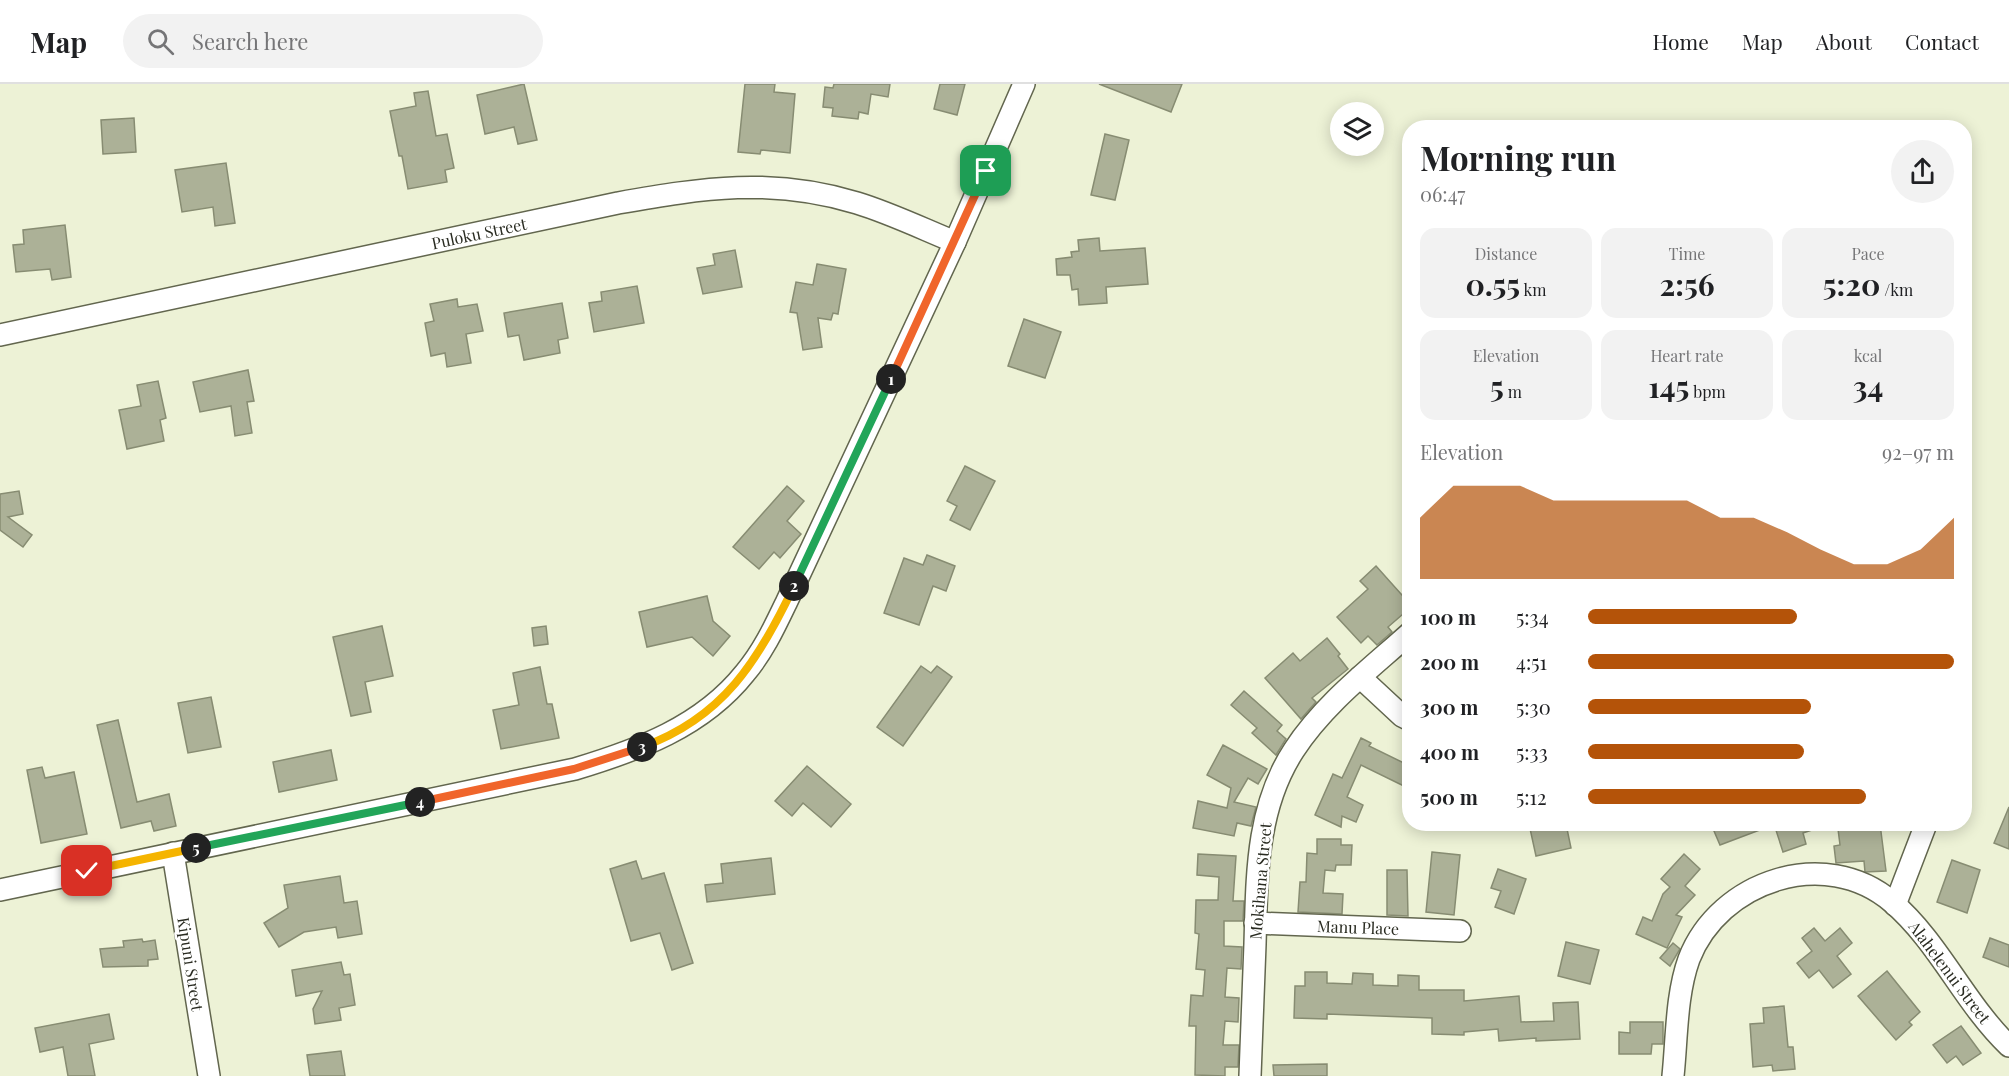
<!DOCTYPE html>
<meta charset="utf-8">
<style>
:root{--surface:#fff;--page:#f2f2f2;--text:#202124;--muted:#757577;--line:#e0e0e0;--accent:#b45309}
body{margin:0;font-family:"Playfair Display",serif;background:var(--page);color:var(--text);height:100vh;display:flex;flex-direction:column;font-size:22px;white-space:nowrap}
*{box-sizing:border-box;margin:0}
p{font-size:20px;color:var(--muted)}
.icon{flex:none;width:33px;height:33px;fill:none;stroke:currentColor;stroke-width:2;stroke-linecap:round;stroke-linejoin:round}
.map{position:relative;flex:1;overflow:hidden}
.details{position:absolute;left:1402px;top:36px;width:570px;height:711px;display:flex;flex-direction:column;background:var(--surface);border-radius:24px;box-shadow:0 3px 15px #0003}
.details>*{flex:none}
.tools{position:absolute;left:1330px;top:18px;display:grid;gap:12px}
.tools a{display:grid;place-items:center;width:54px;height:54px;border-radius:50%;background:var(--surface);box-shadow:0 3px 15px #0003;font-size:30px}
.pin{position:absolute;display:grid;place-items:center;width:51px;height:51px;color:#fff;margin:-26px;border-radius:12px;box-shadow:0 3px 9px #0006}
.km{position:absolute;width:30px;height:30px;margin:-15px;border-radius:50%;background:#222;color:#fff;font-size:16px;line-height:30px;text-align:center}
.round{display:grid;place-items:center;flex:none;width:63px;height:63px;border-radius:32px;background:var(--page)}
.summary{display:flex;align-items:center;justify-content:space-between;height:102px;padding:0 18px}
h1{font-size:33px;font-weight:700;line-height:45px}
.stats{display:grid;grid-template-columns:repeat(3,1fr);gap:9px;height:102px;padding:6px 18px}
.stats div{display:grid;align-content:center;border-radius:15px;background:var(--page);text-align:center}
.stats b{font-size:30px;font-weight:700}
.stats small{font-size:16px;font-weight:400}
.stats p{font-size:16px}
.chart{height:168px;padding:12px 18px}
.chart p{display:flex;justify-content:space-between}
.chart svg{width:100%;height:108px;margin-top:6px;fill:var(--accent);opacity:.7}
ul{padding:0 18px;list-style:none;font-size:20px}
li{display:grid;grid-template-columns:96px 72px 1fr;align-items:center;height:45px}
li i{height:15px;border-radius:8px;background:var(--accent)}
header{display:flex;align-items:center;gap:36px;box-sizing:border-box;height:84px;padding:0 30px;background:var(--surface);border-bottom:2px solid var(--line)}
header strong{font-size:28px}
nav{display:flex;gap:33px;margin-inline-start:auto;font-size:21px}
.search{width:420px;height:54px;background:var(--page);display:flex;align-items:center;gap:15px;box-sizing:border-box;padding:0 21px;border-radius:33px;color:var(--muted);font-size:22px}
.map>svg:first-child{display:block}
.building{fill:#acb197;stroke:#878c72;stroke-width:1.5}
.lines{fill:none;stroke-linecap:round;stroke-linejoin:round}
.minor-casing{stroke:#62664e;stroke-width:24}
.minor{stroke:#fff;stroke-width:21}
.split-1-casing{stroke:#fff;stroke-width:12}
.split-2-casing{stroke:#fff;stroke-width:12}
.split-3-casing{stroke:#fff;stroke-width:12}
.split-4-casing{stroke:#fff;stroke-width:12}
.split-5-casing{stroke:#fff;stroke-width:12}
.split-6-casing{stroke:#fff;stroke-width:12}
.split-1{stroke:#f0652b;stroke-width:8}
.split-2{stroke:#22a559;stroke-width:8}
.split-3{stroke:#f5b400;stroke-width:8}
.split-4{stroke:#f0652b;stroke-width:8}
.split-5{stroke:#22a559;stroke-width:8}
.split-6{stroke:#f5b400;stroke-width:8}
.labels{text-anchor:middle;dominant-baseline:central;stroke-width:5;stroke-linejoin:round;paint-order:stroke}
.street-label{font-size:16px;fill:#292b21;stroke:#fff}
</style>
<header>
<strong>Map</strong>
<div class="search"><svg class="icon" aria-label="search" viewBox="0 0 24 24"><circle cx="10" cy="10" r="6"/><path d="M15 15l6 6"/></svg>Search here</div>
<nav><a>Home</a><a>Map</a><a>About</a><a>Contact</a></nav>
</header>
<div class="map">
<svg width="2009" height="992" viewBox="0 0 2009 992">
<rect width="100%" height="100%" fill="#edf2d6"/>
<g class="building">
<polygon points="524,0 537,56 518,60 514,43 485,50 477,11"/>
<polygon points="745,0 775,0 774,8 795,10 790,69 761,66 760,70 738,68"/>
<polygon points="834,0 890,0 888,13 871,10 868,30 859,28 858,35 832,32 833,24 823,23 825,3 833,4"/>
<polygon points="940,0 965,0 957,31 934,25"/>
<polygon points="1099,0 1182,0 1171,28"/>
<polygon points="428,7 436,52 447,50 454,84 445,86 447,98 408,105 402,72 399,72 390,27 416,22 414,9"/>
<polygon points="134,34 136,68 103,70 101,36"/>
<polygon points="1105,50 1129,56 1115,116 1091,111"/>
<polygon points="226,79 235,139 215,142 213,123 182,128 175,86"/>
<polygon points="65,141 71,193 52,196 50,185 16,188 13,161 24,160 23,146"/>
<polygon points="1099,154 1100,167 1145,164 1148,200 1106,203 1107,219 1079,221 1078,205 1072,206 1070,191 1057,191 1056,175 1072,173 1071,168 1079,167 1078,156"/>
<polygon points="735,166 742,203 703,210 697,184 715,181 713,170"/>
<polygon points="817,180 846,185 840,218 838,230 833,229 831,236 818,234 822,263 803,266 797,229 790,228 796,198 813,201"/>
<polygon points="637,202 644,239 594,248 589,219 602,217 601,208"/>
<polygon points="457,215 458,223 477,220 483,247 466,250 471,279 447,283 445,269 431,272 425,239 434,237 430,220"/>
<polygon points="562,219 568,254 558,256 560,269 524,276 519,251 508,253 504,229"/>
<polygon points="1024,235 1061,248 1045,294 1008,282"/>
<polygon points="248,286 254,317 247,318 252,349 235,352 231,322 200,328 193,298"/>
<polygon points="158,297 166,334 160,336 164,357 127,365 119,326 141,322 137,301"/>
<polygon points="965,382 995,397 970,446 950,436 957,422 947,417"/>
<polygon points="787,402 804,417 787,437 801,450 780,474 774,468 759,485 733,463"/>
<polygon points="19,407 23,430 8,433 32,451 23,463 0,446 0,410"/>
<polygon points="927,471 955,482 946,507 933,502 919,541 884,529 904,474 923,481"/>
<polygon points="1376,482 1410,520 1410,524 1388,543 1392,548 1377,561 1368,552 1361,559 1337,533 1368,505 1360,497"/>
<polygon points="707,512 713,537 730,552 713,572 692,553 647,563 639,528"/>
<polygon points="382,542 393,592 365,598 371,628 351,632 333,553"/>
<polygon points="546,542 548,560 534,562 532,544"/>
<polygon points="1327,554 1340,570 1338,572 1348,585 1312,614 1316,618 1301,635 1265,594 1293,569 1300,577"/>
<polygon points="921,582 931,589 937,582 952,593 903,662 877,643"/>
<polygon points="540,583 547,620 552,620 559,654 501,665 493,626 519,621 513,589"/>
<polygon points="1244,607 1282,641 1277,647 1286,655 1276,671 1252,649 1257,644 1231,621"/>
<polygon points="211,613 221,663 188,669 178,619"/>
<polygon points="118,636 137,718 169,710 176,742 154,747 151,737 121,744 97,641"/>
<polygon points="1361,654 1371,659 1369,662 1410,682 1410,705 1361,681 1347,713 1363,721 1356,738 1342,732 1341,743 1315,731 1333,690 1342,694"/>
<polygon points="1223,661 1267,685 1258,700 1248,694 1234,718 1256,723 1251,742 1237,739 1234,752 1193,744 1198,717 1227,724 1231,704 1207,691"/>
<polygon points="331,666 337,696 279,708 273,678"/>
<polygon points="807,682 851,720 831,743 803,719 792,732 775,717"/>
<polygon points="42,683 45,694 74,688 87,750 41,759 27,686"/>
<polygon points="2009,723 2009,765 1994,759"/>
<polygon points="1529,740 1566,740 1571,764 1536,772"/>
<polygon points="1711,740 1773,740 1773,741 1720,761"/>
<polygon points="1774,740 1824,740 1824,742 1803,749 1806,760 1783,768"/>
<polygon points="1880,740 1886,787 1865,788 1864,777 1836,779 1834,762 1840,761 1838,745"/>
<polygon points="1317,755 1341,755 1341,761 1352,761 1351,781 1336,781 1335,787 1325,786 1323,809 1343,810 1342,830 1298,828 1300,798 1306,798 1307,769 1317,770"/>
<polygon points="1432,768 1460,771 1454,831 1426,828"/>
<polygon points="1198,770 1236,772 1233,817 1244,817 1243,837 1224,837 1224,862 1242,863 1241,885 1227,884 1225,913 1239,914 1238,938 1225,937 1223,961 1239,961 1238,983 1225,983 1225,992 1195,991 1196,942 1189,942 1191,911 1203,912 1205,886 1196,885 1199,850 1195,849 1196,816 1218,816 1219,793 1197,791"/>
<polygon points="1684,770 1700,785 1685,802 1695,811 1676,831 1682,833 1667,864 1636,850 1643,833 1652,837 1663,810 1670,803 1661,795"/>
<polygon points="771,774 775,810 707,818 705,801 723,799 721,780"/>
<polygon points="1952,776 1980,786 1967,829 1937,818"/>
<polygon points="636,777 642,795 664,789 693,879 672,886 660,849 631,857 610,785"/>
<polygon points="1498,785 1526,795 1514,830 1495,823 1501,807 1491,804"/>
<polygon points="1387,786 1407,786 1408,832 1387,831"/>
<polygon points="340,792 344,819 357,817 362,850 338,854 336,843 304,848 279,863 264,839 288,824 284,801"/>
<polygon points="1814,844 1825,857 1840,844 1852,859 1837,872 1851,890 1833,904 1819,886 1809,894 1797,879 1812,867 1802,854"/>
<polygon points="1990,854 2009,861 2009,883 1983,873"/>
<polygon points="142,855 143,858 155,856 158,875 148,876 148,882 103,883 100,865 124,863 123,857"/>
<polygon points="1566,858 1599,866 1590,900 1558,892"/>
<polygon points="1673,859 1680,865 1670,882 1660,874"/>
<polygon points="341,878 344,891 350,890 355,921 339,924 341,936 315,940 313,925 322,907 296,912 292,886"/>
<polygon points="1887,887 1920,928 1909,938 1912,941 1896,956 1858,912"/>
<polygon points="1305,888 1327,888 1327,899 1352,900 1353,889 1373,890 1373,901 1398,902 1398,891 1419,892 1419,906 1464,906 1464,917 1519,912 1521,938 1554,937 1553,919 1578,918 1580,955 1536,957 1536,954 1499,957 1498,945 1464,948 1464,951 1432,950 1432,934 1327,930 1327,935 1294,934 1295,902 1305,902"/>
<polygon points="1784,922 1788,963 1793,963 1795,985 1773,987 1772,981 1753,983 1750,940 1764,939 1763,924"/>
<polygon points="109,930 114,955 89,960 95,992 68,992 63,963 40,968 35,944"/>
<polygon points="1630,938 1663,938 1663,960 1652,960 1651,970 1619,970 1619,948 1630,949"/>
<polygon points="1961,942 1981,969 1963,981 1956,972 1947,979 1933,961"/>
<polygon points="341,967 345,992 310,992 307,971"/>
<polygon points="1327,980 1327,992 1274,992 1273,981"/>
</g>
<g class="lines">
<g class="minor-casing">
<g id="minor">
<path d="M0 251 618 119C703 104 772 93 857 119 890 129 923 145 955 158"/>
<polyline points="1360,593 1402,632 1410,636"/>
<polyline points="173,769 209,992"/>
<path d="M0 806 575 685C638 666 702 643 745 589 763 568 775 542 787 517L955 158 1024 0"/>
<polyline points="1895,821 1926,740"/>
<polyline points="1255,839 1460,847"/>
<path d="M1250 992C1252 948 1253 904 1255 860 1257 792 1256 724 1294 666 1324 620 1370 585 1410 549"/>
<path d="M1673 992C1677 954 1676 911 1689 875 1719 797 1825 761 1892 818 1939 858 1964 919 2009 962"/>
</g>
</g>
<use href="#minor" class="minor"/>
</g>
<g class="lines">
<g class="split-1-casing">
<polyline id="split-1" points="891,295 986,87"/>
</g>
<g class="split-2-casing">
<polyline id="split-2" points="794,502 891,295"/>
</g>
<g class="split-3-casing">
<path id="split-3" d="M642 663C723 634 759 576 794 502"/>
</g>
<g class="split-4-casing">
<polyline id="split-4" points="420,718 574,685 642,663"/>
</g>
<g class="split-5-casing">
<polyline id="split-5" points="196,764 420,718"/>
</g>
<g class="split-6-casing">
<polyline id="split-6" points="87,787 196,764"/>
</g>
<use href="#split-1" class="split-1"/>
<use href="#split-2" class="split-2"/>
<use href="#split-3" class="split-3"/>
<use href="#split-4" class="split-4"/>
<use href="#split-5" class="split-5"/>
<use href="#split-6" class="split-6"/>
</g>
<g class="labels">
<g class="street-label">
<text transform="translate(479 149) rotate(-12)">Puloku Street</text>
<text transform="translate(1260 797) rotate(-85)">Mokihana Street</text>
<text transform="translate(1358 843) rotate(2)">Manu Place</text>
<text transform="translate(191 880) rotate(81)">Kipuni Street</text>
<text transform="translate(1950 888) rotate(53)">Alahelenui Street</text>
</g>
</g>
</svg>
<div class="tools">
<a><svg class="icon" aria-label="layers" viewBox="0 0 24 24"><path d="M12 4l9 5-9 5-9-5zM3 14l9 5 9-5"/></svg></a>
</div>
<div class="pin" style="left:986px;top:87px;background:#1e9e55"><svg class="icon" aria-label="arrive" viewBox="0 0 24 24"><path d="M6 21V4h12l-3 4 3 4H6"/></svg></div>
<div class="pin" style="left:87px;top:787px;background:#d93025"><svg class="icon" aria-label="check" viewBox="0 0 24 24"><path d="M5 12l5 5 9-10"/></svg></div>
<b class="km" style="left:891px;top:295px">1</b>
<b class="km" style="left:794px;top:502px">2</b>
<b class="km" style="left:642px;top:663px">3</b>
<b class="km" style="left:420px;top:718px">4</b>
<b class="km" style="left:196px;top:764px">5</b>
<section class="details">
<div class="summary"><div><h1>Morning run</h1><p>06:47</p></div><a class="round"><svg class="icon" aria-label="share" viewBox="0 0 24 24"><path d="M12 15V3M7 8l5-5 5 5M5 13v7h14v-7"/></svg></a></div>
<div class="stats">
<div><p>Distance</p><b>0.55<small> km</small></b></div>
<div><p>Time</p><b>2:56</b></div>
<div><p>Pace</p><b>5:20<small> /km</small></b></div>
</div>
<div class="stats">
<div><p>Elevation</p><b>5<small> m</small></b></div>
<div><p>Heart rate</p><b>145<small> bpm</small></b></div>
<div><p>kcal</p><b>34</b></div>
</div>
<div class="chart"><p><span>Elevation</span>92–97 m</p>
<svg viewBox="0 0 160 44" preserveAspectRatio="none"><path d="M0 44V19L10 6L20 6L30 6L40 12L50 12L60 12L70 12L80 12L90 19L100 19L110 25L120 32L130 38L140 38L150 32L160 19V44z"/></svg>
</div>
<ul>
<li><b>100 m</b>5:34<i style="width:57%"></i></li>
<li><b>200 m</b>4:51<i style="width:100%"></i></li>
<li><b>300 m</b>5:30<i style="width:61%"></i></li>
<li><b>400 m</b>5:33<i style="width:59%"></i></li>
<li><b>500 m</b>5:12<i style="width:76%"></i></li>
</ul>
</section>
</div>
